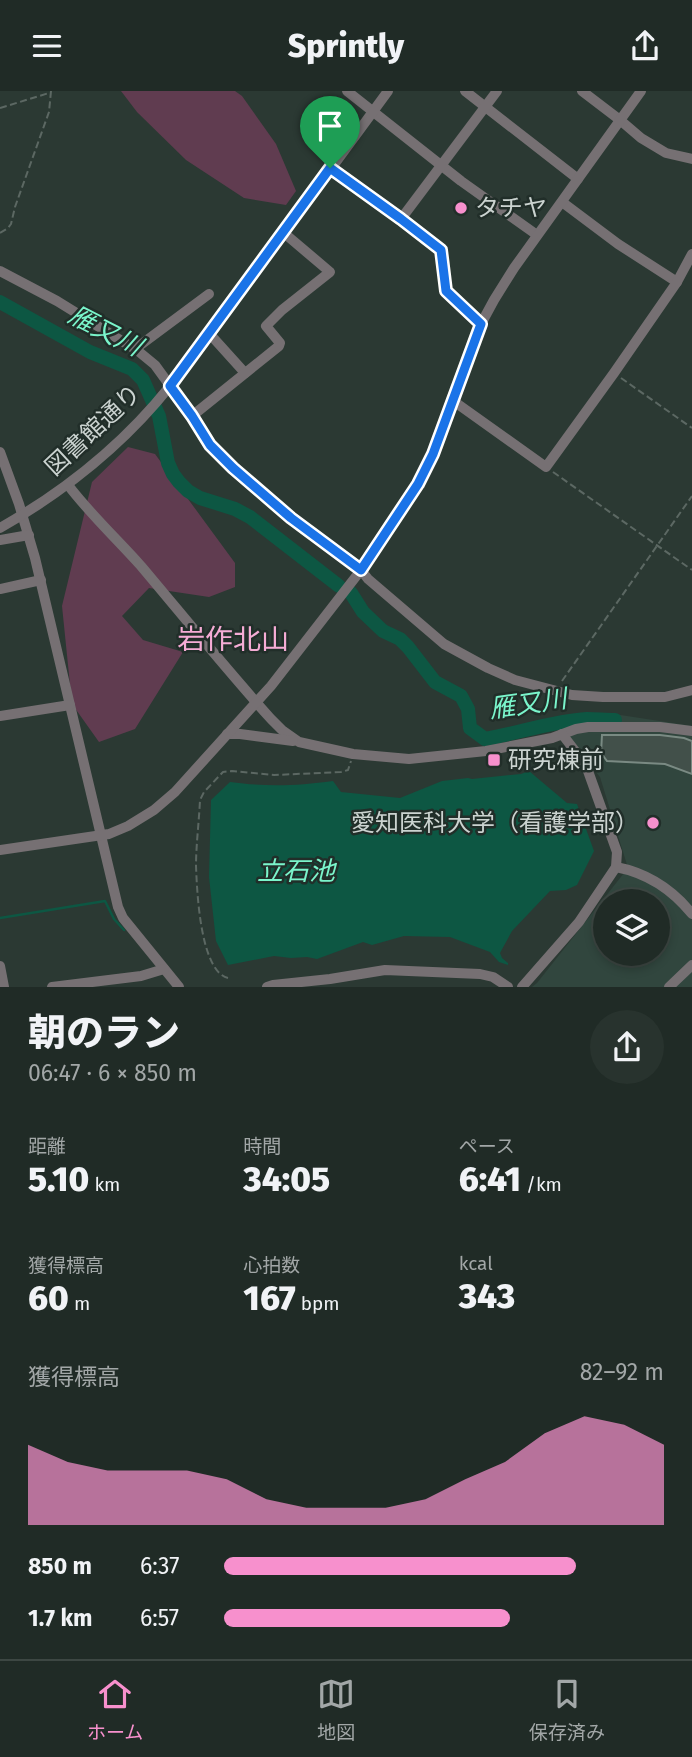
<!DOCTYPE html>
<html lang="ja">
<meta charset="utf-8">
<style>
:root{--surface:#202b26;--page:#28332e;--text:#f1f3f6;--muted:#a2a7a7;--line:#3d4743;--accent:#f790cd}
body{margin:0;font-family:"Fira Sans","Noto Sans JP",sans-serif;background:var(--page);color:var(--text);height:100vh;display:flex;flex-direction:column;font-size:26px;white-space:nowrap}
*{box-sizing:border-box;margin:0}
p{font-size:23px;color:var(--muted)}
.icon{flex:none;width:38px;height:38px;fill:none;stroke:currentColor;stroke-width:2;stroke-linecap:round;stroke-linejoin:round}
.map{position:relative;height:896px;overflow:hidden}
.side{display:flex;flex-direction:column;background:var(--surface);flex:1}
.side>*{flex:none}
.controls{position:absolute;left:593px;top:798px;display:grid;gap:14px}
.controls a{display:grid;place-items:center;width:77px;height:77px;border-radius:50%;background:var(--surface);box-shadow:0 4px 10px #0003,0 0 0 2px var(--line);font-size:35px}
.pin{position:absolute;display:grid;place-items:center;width:60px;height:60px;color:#fff;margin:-72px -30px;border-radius:50% 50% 50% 0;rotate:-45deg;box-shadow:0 0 7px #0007}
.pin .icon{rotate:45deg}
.round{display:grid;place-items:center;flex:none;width:74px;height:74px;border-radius:37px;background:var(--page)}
.overview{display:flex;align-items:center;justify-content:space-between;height:119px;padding:0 28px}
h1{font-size:38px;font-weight:800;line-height:52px}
.figures{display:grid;grid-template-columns:repeat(3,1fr);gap:10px;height:119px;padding:7px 28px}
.figures div{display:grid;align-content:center}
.figures b{font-size:35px;font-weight:800}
.figures small{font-size:19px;font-weight:400}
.figures p{font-size:19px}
.chart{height:196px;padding:14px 28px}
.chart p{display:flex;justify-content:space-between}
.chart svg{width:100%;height:126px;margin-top:7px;fill:var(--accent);opacity:.7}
ul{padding:0 28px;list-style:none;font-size:23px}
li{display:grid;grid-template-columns:112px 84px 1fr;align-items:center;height:52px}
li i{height:18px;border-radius:9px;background:var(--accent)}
header{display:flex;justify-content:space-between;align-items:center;height:91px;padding:0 28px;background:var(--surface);font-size:32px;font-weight:800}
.tabs{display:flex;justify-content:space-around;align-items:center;height:98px;border-top:2px solid var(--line);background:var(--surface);font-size:19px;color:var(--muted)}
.tabs a{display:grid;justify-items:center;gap:4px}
.tabs .selected{color:var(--accent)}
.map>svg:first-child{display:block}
.built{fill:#31463e;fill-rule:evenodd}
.green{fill:#603c50}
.water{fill:#0d5743}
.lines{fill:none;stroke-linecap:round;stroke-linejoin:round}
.stream{stroke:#0d5743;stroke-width:2.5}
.river{stroke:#0d5743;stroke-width:14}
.building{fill:#42504a;stroke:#7a8a83;stroke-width:2}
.path{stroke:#5c6863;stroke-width:2;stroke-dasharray:7 3.5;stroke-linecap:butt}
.minor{stroke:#767073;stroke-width:10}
.route-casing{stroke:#fff;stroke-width:14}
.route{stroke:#1a73e8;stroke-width:9}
.poi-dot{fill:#f790cd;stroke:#212e29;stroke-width:2.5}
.labels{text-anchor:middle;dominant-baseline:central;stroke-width:5;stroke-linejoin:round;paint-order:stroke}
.poi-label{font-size:24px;fill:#cbd3d0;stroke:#212e29;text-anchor:start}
.street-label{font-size:24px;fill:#cbd3d0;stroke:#212e29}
.water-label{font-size:26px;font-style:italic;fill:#7af5cb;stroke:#212e29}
.quarter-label{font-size:28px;fill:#f5acd5;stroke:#212e29}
</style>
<header><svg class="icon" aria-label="menu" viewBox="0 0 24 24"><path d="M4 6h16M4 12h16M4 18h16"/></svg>Sprintly<svg class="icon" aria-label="share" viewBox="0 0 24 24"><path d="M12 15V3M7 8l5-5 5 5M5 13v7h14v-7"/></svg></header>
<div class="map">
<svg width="692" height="896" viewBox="0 0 692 896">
<rect width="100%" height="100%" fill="#2b3933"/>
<path class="built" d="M614 623 692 635V896H532L537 892 628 777 600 686 552 628ZM606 810H658V863H606Z"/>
<g class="green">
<polygon points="121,0 235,0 242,5 276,53 296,100 286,114 244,107 186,69 137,21"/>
<polygon points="128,356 155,363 235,472 235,496 209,506 149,497 122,525 143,549 183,561 135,638 99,651 72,613 62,515 92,391"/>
</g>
<path class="water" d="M529 680 567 712 577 713 594 760 577 794 566 799 550 800 512 840 500 862 502 867 508 872V874L499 871 490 861 450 846 404 845 372 854 363 851 317 868 307 866 291 867 274 865 228 874 216 850 209 786 211 709 230 691C267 696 296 695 333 690L341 701 400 707 442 690 468 687 472 688 521 683Z"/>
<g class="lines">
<polyline class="stream" points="0,827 105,810 114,828 124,839"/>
<g class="river">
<polyline points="0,211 90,261 132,278 143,289 159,325 168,372 173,383 179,391 188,400 200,407 235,418 250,426 339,495"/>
<path d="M351 502 363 521 383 540 400 548 408 556 435 591 461 605 468 618 470 637 485 648C519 642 553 630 587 628 596 628 606 629 615 629"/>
</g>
</g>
<polygon class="building" points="602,644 660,644 684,647 692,650 692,683 665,673 607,670 601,662"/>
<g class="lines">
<g class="path">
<polyline points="0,17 49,2"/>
<polyline points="0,142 8,137 11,133 15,116 49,21 51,0"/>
<polyline points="621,287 692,337"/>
<polyline points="553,381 692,479"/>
<polyline points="562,590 692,405"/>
<path d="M228 887C200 880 197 800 196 775 196 754 199 731 200 709L204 701 223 681 232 680 274 684 341 681 348 679 351 670"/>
</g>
<g class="minor">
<polyline points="347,0 461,90 537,144"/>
<polyline points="465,0 578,88"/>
<polyline points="582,0 620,29 641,47 666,62 692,68"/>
<polyline points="330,77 401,128 441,159 446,200 481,233"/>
<polyline points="562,111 618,153 677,191"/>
<polyline points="401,128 497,0"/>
<polyline points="0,180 57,210 138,260 155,274 192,325 210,354 233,377 291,427 361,479 368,488 444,553 488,577 515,589 572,604 603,606 665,606 692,599"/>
<polyline points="208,241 245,282"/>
<polyline points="135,258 209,203"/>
<polyline points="452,309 546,376 614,282 677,191 692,163"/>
<polyline points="192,325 279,255 280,252 266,235 282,219 330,181 284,142"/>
<polyline points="0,361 19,413 35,467 118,816 123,827 179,896"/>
<path d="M68 394C90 423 117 448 141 475 184 526 226 578 271 628L282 639 299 651 353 663 409 668 486 660 552 647 576 638 588 636H660L692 640"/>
<path d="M0 437C65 400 123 354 170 295 192 267 211 237 233 209 285 140 337 70 388 0"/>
<polyline points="0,449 29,444"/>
<polyline points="0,498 41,489"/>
<polyline points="0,625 70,614"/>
<polyline points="227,643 240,643 293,650"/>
<polyline points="0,759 109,743 128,735 154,719 175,701 271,595 361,479 417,393 433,363 481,233 494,209 514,177 641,0"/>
<path d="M616 776C647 782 672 798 692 823"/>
<polyline points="0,875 4,896"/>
<polyline points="52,896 141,885 164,878"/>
<polyline points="267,896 273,894 330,888 385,879 480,883 493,886 508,896"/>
<polyline points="522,896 579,831 616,776 617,761 588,680 582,669 562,643"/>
<polyline points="669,896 692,874"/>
</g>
</g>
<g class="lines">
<g class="route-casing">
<polygon id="route" points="330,77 401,128 441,159 446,200 481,233 433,363 418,393 361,479 291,427 233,377 210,354 192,325 170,295"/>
</g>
<use href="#route" class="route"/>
</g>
<g class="poi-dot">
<circle cx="461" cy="117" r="7"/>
<rect x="487" y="662" width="14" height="14" rx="3.5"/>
<circle cx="653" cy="732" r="7"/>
</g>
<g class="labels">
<g class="poi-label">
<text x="475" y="117">タチヤ</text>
<text x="508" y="669">研究棟前</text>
<text x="639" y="732" text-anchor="end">愛知医科大学（看護学部）</text>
</g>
<g class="street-label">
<text transform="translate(93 339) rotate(-43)">図書館通り</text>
</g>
<g class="water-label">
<text transform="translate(105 240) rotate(27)">雁又川</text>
<text transform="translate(528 613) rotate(-8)">雁又川</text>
<text x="296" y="780">立石池</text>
</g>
<g class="quarter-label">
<text x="233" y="548">岩作北山</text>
</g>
</g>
</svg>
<div class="controls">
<a><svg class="icon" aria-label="layers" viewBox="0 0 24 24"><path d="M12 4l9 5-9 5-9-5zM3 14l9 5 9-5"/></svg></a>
</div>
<div class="pin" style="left:330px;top:77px;background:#1e9e55"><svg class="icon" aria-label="arrive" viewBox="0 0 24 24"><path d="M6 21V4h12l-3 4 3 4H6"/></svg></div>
</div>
<section class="side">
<div class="overview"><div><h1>朝のラン</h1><p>06:47 · 6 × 850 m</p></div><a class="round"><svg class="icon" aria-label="share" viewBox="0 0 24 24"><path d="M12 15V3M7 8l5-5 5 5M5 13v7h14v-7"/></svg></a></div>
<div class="figures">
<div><p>距離</p><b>5.10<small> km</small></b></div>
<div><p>時間</p><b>34:05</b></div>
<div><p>ペース</p><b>6:41<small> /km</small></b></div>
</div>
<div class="figures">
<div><p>獲得標高</p><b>60<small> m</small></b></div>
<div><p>心拍数</p><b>167<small> bpm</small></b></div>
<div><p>kcal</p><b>343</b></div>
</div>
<div class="chart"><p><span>獲得標高</span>82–92 m</p>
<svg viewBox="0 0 160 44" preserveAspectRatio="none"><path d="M0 44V16L10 22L20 25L30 25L40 25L50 28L60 35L70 38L80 38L90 38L100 35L110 28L120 22L130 12L140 6L150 9L160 16V44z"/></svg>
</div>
<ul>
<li><b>850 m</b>6:37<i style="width:80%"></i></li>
<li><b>1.7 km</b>6:57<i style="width:65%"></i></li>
</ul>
</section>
<nav class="tabs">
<a class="selected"><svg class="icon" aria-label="home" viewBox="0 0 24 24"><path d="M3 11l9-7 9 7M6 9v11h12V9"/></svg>ホーム</a>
<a><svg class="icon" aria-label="map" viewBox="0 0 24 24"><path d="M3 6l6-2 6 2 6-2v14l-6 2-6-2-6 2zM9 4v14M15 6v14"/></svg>地図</a>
<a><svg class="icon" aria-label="saved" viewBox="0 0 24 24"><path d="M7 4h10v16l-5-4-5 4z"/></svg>保存済み</a>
</nav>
